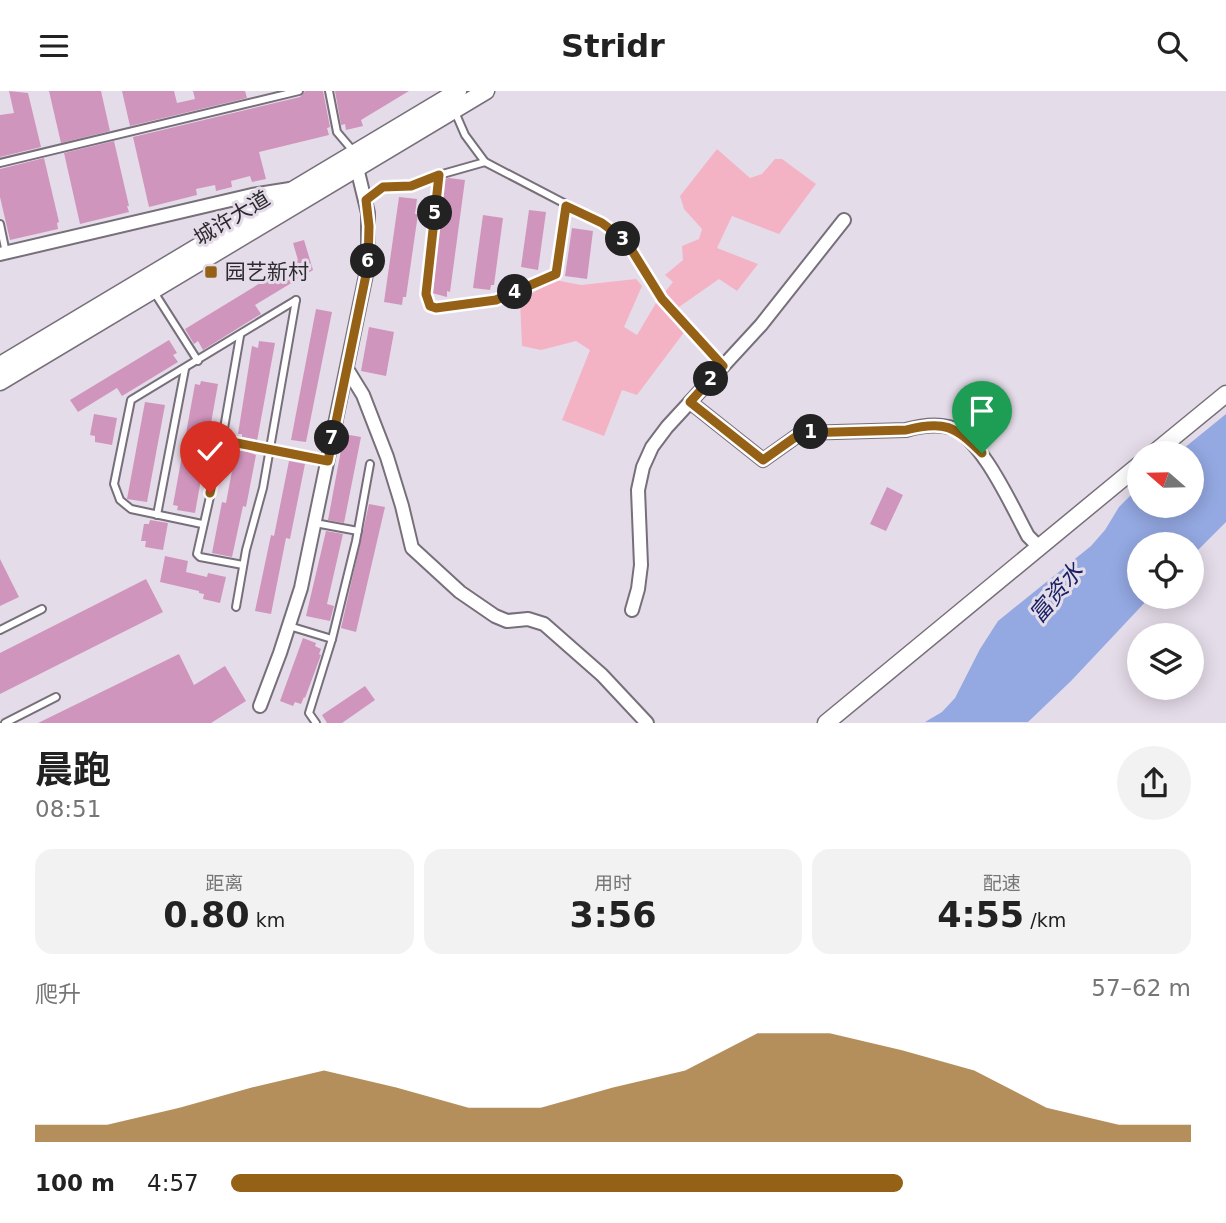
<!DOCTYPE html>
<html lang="zh">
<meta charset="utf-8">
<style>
:root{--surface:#fff;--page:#f2f2f2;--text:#222;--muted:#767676;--accent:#956116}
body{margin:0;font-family:"DejaVu Sans","Noto Sans SC",sans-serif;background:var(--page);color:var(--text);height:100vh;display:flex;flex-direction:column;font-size:26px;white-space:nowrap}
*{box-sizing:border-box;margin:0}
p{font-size:23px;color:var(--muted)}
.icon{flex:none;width:38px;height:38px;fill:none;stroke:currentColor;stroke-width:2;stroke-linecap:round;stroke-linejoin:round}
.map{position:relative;height:632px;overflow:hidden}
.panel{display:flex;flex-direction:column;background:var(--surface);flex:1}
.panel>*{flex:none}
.needle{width:46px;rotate:290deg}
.buttons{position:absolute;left:1127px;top:350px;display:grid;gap:14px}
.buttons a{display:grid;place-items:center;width:77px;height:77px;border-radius:50%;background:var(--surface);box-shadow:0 4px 18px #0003;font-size:35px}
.pin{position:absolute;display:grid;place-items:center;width:60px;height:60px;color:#fff;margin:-72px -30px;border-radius:50% 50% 50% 0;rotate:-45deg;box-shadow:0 0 7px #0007}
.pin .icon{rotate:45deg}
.km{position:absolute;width:35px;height:35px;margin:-18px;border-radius:50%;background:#222;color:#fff;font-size:19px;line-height:35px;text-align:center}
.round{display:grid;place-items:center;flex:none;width:74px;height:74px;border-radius:37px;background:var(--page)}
.headline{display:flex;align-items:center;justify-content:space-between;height:119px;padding:0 35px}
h1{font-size:38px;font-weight:700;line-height:52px}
.figures{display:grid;grid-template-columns:repeat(3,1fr);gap:10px;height:119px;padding:7px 35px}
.figures div{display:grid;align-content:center;border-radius:18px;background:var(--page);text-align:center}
.figures b{font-size:35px;font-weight:700}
.figures small{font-size:19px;font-weight:400}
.figures p{font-size:19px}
.chart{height:196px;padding:14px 35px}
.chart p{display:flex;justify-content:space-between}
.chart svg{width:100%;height:126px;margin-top:7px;fill:var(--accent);opacity:.7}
ul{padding:0 35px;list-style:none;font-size:23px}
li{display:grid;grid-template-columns:112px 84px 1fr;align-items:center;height:52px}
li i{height:18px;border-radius:9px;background:var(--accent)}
header{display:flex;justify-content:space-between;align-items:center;height:91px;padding:0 35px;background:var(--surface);font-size:32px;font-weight:700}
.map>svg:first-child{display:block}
.green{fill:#f4b3c4}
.water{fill:#94a8e2}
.building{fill:#d095bd}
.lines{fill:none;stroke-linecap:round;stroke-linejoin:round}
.lane-casing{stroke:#776f7a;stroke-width:10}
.street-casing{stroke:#776f7a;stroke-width:16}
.secondary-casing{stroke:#776f7a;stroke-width:19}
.lane{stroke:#fff;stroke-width:6}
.street{stroke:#fff;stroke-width:12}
.secondary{stroke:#fff;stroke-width:16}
.route-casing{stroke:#fff;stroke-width:14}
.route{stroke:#956116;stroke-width:9}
.poi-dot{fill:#956116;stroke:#e5dce9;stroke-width:2.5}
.labels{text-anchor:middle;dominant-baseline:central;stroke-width:6;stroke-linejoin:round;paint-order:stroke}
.street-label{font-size:21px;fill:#2d2a2f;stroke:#e5dce9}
.poi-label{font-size:21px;fill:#2d2a2f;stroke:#e5dce9;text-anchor:start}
.water-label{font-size:23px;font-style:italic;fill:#172164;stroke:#e5dce9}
</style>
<header><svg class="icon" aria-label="menu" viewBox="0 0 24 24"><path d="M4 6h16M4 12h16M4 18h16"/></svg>Stridr<svg class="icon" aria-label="search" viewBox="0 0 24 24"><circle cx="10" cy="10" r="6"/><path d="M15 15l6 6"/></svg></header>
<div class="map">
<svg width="1226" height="632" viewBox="0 0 1226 632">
<rect width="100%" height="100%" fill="#e5dce9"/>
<polygon class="green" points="717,58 750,87 762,83 775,68 782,68 816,93 779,143 732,125 717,157 758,173 737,200 719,188 679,216 671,225 685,240 637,304 622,299 604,345 562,329 590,259 576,250 541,259 522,255 520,209 555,189 581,194 636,188 642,195 624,236 637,244 656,212 673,191 665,184 683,169 682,155 699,148 702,138 684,118 680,105"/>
<polygon class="water" points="1226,323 1226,431 1192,465 1192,453 1139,453 1139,506 1150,506 1071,590 1028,631 925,631 942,621 955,607 980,558 998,530 1091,455 1105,439 1119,416 1139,396 1139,415 1192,415 1192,362 1178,362"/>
<g class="building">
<polygon points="9,0 28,2 41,56 0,66 0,24 14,22"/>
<polygon points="49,0 101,0 110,40 61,52"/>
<polygon points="122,0 174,0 177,12 195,8 193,0 245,0 247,7 130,35"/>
<polygon points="305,0 323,0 330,36 327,37 329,44 259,61 266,88 252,91 250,85 231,90 232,96 216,100 215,94 196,98 197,104 149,116 133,46 300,6"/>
<polygon points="335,0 409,0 361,29 363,35 346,39 345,33 341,34"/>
<polygon points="114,50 129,115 127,115 129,121 80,133 64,62"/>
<polygon points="44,67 59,131 57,132 58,138 10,149 0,106 0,78"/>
<polygon points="449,87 465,89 450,201 447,200 447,206 432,202 444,88"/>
<polygon points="399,106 417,108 415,123 418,123 406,206 403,206 402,214 384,211"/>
<polygon points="529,119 546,121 538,179 521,176"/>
<polygon points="483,124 503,127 494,194 491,194 490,199 473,197"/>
<polygon points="572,137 593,140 587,188 565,185"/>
<polygon points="304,149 313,179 255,214 261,223 203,259 198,250 194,253 185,238 298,169 293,152"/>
<polygon points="316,218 332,221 306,351 291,349"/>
<polygon points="369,236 394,241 386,285 361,280"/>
<polygon points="169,249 177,262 173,264 178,271 122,305 117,297 78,321 70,309"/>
<polygon points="259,250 275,252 257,350 242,347 242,343 238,343 252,255 258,257"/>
<polygon points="201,290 218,293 195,422 177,419 178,415 173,414 195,293 200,294"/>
<polygon points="145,311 165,314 147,411 127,408"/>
<polygon points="94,323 117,327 112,354 95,351 95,345 90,344"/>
<polygon points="344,343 361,346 344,432 328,429"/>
<polygon points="240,358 256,364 246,416 243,415 232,466 212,462 222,411 226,412 235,364 238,364"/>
<polygon points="289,370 305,373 290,448 286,447 271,523 255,520 271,444 274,445"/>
<polygon points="887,396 903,404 886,440 870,433"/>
<polygon points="369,413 385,416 356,541 341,537"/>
<polygon points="150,429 168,432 163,459 145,456 146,450 141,450 144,433 149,433"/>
<polygon points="326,440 343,443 327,513 334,515 330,530 306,525"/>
<polygon points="165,465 188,470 186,481 207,486 208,482 226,486 220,512 203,508 204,503 199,502 199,500 160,491"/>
<polygon points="0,468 19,506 0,515"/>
<polygon points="146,488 163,521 0,603 0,562"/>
<polygon points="303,547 316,552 315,555 321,558 319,563 321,564 305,607 304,606 301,613 295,611 293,615 280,610"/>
<polygon points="179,563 194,594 225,575 246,610 211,632 38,632"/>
<polygon points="365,595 375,609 342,632 327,632 322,624"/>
</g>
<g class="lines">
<g class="lane-casing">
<g id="lane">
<polyline points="329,0 337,41 354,61"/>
<polyline points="455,21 465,44 485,71 602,132 626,150 662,208 723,275"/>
<polyline points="0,72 299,0"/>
<polyline points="439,84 426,203 430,215 436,217 496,209 556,182 567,115"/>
<polyline points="366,109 383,96 411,95 439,84 485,71"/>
<polyline points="0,133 6,162"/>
<polyline points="154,201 198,270"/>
<polyline points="240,245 219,366 197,463 200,466 243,474"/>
<polyline points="222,349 327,370"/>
<polyline points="157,424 185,278"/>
<polyline points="315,432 358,440"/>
<polyline points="202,433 131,418 120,409 114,393 131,309 296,209"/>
<polyline points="236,516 246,459 263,397 296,209"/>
<polyline points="289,535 332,548 309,622 316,632"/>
<polyline points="0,539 42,518"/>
<polyline points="332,548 356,450 370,373"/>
<polyline points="5,632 56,606"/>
</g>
</g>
<g class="street-casing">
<g id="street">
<polyline points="0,163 252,104 290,98"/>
<polyline points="347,278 363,304 387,366 402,415 412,457 460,501 495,525 507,530 528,528 544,533 602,584 647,632"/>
<path d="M690 311 763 369 801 342 906 339C920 335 935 333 949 336 981 344 1013 418 1028 445L1039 456"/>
<polyline points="632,519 638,498 641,474 638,399 643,376 652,356 667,336 761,234 844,129"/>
<polyline points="260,615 280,562 301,497 368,174 368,122 357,77"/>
</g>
</g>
<g class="secondary-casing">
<g id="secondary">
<polyline points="0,274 458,0"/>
<polyline points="0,291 486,0"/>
<polyline points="1154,362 1226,303"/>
<polyline points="826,632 1139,374"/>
</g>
</g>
<use href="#lane" class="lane"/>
<use href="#street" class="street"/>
<use href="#secondary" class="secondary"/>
</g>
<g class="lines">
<g class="route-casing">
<path id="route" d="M210 402 222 349 328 370 368 174 369 135 366 109 383 96 411 95 439 84 426 203 430 215 436 217 496 209 556 183 566 115 602 132 626 150 662 208 723 275 690 311 763 369 801 342 906 339C944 329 955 335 982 362"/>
</g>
<use href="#route" class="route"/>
</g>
<rect class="poi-dot" x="204" y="174" width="14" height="14" rx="3.5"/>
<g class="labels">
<g class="street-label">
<text transform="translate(232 127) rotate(-31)">城许大道</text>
</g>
<g class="poi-label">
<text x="225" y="181">园艺新村</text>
</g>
<g class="water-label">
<text transform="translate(1056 502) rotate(-50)">富资水</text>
</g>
</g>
</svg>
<div class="buttons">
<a><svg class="needle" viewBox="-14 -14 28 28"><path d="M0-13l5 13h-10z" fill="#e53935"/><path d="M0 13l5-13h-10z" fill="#767676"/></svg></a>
<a><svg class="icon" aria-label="locate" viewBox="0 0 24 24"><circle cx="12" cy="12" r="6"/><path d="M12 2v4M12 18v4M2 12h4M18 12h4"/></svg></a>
<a><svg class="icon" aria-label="layers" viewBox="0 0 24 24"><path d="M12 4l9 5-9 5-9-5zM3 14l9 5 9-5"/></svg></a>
</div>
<div class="pin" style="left:982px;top:362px;background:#1e9e55"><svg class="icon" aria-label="arrive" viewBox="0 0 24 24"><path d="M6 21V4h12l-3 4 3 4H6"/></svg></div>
<div class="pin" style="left:210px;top:402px;background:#d93025"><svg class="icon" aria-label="check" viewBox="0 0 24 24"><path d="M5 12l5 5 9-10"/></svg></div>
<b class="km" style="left:811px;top:341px">1</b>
<b class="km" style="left:711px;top:288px">2</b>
<b class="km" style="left:623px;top:148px">3</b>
<b class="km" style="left:515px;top:201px">4</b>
<b class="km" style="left:435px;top:122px">5</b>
<b class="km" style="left:368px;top:170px">6</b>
<b class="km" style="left:332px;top:347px">7</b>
</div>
<section class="panel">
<div class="headline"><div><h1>晨跑</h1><p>08:51</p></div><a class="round"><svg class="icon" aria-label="share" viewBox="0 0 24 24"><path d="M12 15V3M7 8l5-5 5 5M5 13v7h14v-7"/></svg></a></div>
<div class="figures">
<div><p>距离</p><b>0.80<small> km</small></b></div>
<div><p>用时</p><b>3:56</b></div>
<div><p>配速</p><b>4:55<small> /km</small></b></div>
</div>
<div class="chart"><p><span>爬升</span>57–62 m</p>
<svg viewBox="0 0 160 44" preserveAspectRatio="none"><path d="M0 44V38L10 38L20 32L30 25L40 19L50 25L60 32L70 32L80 25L90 19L100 6L110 6L120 12L130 19L140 32L150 38L160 38V44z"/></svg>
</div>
<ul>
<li><b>100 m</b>4:57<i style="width:70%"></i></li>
</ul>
</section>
